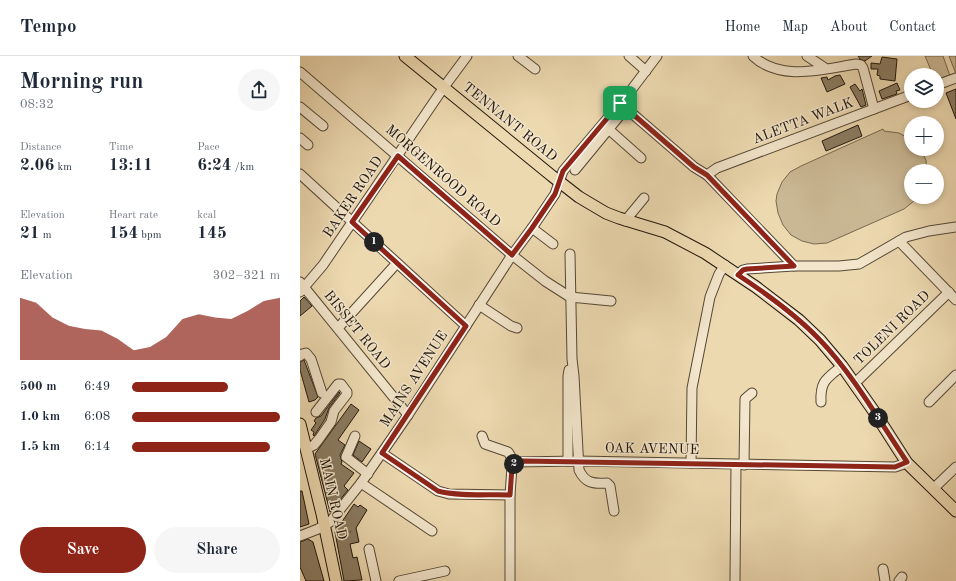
<!DOCTYPE html>
<meta charset="utf-8">
<style>
:root{--surface:#fff;--page:#f6f6f7;--text:#1f2937;--muted:#747a83;--line:#e0e1e3;--accent:#8f2418}
body{margin:0;font-family:"Old Standard TT",serif;background:var(--page);color:var(--text);height:100vh;display:flex;flex-direction:column;font-size:15px;white-space:nowrap}
*{box-sizing:border-box;margin:0}
p{font-size:13px;color:var(--muted)}
.icon{flex:none;width:22px;height:22px;fill:none;stroke:currentColor;stroke-width:2;stroke-linecap:round;stroke-linejoin:round}
.map{position:relative;flex:1;overflow:hidden}
.details{display:flex;flex-direction:column;background:var(--surface);width:300px}
.details>*{flex:none}
.controls{position:absolute;left:604px;top:12px;display:grid;gap:8px}
.controls a{display:grid;place-items:center;width:40px;height:40px;border-radius:50%;background:var(--surface);box-shadow:0 2px 6px #0003;font-size:20px}
.pin{position:absolute;display:grid;place-items:center;width:34px;height:34px;color:#fff;margin:-17px;border-radius:8px;box-shadow:0 2px 6px #0006}
.km{position:absolute;width:20px;height:20px;margin:-10px;border-radius:50%;background:#222;color:#fff;font-size:11px;line-height:20px;text-align:center}
.round{display:grid;place-items:center;flex:none;width:42px;height:42px;border-radius:21px;background:var(--page)}
.head{display:flex;align-items:center;justify-content:space-between;height:68px;padding:0 20px}
h1{font-size:22px;font-weight:700;line-height:30px}
.stats{display:grid;grid-template-columns:repeat(3,1fr);gap:6px;height:68px;padding:4px 20px}
.stats div{display:grid;align-content:center}
.stats b{font-size:17px;font-weight:700}
.stats small{font-size:11px;font-weight:400}
.stats p{font-size:11px}
.chart{height:112px;padding:8px 20px}
.chart p{display:flex;justify-content:space-between}
.chart svg{width:100%;height:72px;margin-top:4px;fill:var(--accent);opacity:.7}
.button{display:flex;gap:8px;margin-top:auto;padding:8px 20px}
.button a{flex:1;height:46px;border-radius:24px;background:var(--accent);color:#fff;font-size:16px;font-weight:700;line-height:46px;text-align:center}
.button a+a{background:var(--page);color:var(--text)}
ul{padding:0 20px;list-style:none;font-size:13px}
li{display:grid;grid-template-columns:64px 48px 1fr;align-items:center;height:30px}
li i{height:10px;border-radius:5px;background:var(--accent)}
header{display:flex;align-items:center;gap:24px;box-sizing:border-box;height:56px;padding:0 20px;background:var(--surface);border-bottom:1px solid var(--line)}
header strong{font-size:19px}
nav{display:flex;gap:22px;margin-inline-start:auto;font-size:14px}
main{display:flex;flex:1;min-height:0}
.map>svg:first-child{display:block}
.green{fill:#cab894;stroke:#766851}
.building{fill:#8b7c62;stroke:#21170e}
.lines{fill:none;stroke-linecap:round;stroke-linejoin:round}
.minor-casing{stroke:#544836;stroke-width:11}
.major-casing{stroke:#21170e;stroke-width:13}
.path{stroke:#21170e;stroke-width:1;stroke-dasharray:1 2;stroke-linecap:butt}
.minor{stroke:#f3e6cc;stroke-width:9}
.major{stroke:#edd9b0;stroke-width:11}
.route-casing{stroke:#fff;stroke-width:8}
.route{stroke:#8f2418;stroke-width:5}
.labels{text-anchor:middle;dominant-baseline:central;stroke-width:3;stroke-linejoin:round;paint-order:stroke}
.street-label{font-size:14px;fill:#21170e;stroke:#f3e6cc}
</style>
<header>
<strong>Tempo</strong>
<nav><a>Home</a><a>Map</a><a>About</a><a>Contact</a></nav>
</header>
<main>
<section class="details">
<div class="head"><div><h1>Morning run</h1><p>08:32</p></div><a class="round"><svg class="icon" aria-label="share" viewBox="0 0 24 24"><path d="M12 15V3M7 8l5-5 5 5M5 13v7h14v-7"/></svg></a></div>
<div class="stats">
<div><p>Distance</p><b>2.06<small> km</small></b></div>
<div><p>Time</p><b>13:11</b></div>
<div><p>Pace</p><b>6:24<small> /km</small></b></div>
</div>
<div class="stats">
<div><p>Elevation</p><b>21<small> m</small></b></div>
<div><p>Heart rate</p><b>154<small> bpm</small></b></div>
<div><p>kcal</p><b>145</b></div>
</div>
<div class="chart"><p><span>Elevation</span>302–321 m</p>
<svg viewBox="0 0 160 44" preserveAspectRatio="none"><path d="M0 44V6L10 9L20 18L30 23L40 25L50 26L60 31L70 38L80 36L90 30L100 19L110 16L120 18L130 19L140 14L150 8L160 6V44z"/></svg>
</div>
<ul>
<li><b>500 m</b>6:49<i style="width:65%"></i></li>
<li><b>1.0 km</b>6:08<i style="width:100%"></i></li>
<li><b>1.5 km</b>6:14<i style="width:93%"></i></li>
</ul>
<div class="button"><a>Save</a><a>Share</a></div>
</section>
<div class="map">
<svg width="656" height="525" viewBox="0 0 656 525">
<rect width="100%" height="100%" fill="#edd9b0"/>
<filter id="stains"><feTurbulence type="fractalNoise" baseFrequency=".005" numOctaves="4"/><feColorMatrix values="0 0 0 0 .2 0 0 0 0 .09 0 0 0 0 .02 0 0 0 .5 -.17"/></filter>
<radialGradient id="worn" r=".72"><stop offset=".6" stop-color="#630" stop-opacity="0"/><stop offset="1" stop-color="#630" stop-opacity=".3"/></radialGradient>
<g class="green">
<polygon points="625,0 643,0 650,20 637,25 637,19 633,19"/>
<polygon points="649,0 656,0 656,18"/>
<polygon points="583,73 584,75 599,77 610,83 611,93 620,93 626,104 627,115 611,115 611,141 619,141 604,153 527,187 514,188 502,185 491,179 483,169 478,157 476,145 477,138 482,126 490,116 501,110"/>
</g>
<g class="building">
<polygon points="558,0 572,0 565,5 560,3"/>
<polygon points="582,1 597,3 595,25 580,23 580,20 577,19 578,13 571,13 571,7 580,8"/>
<polygon points="540,19 545,28 527,36 521,22 527,21 528,24 535,20"/>
<polygon points="597,27 600,34 596,35 597,38 582,43 579,35"/>
<polygon points="555,28 560,35 562,33 566,49 561,51 550,31"/>
<polygon points="656,33 656,63 646,37"/>
<polygon points="558,69 562,80 526,95 522,85"/>
<polygon points="4,241 12,250 0,260 0,245"/>
<polygon points="4,304 18,341 15,344 9,346 0,314 0,306"/>
<polygon points="39,336 40,337 29,352 25,363 14,380 13,379 14,376 11,374 16,367 14,365 16,362 21,360"/>
<polygon points="51,348 59,354 38,384 45,389 40,399 41,403 42,406 41,408 54,417 44,430 48,434 30,456 15,398"/>
<polygon points="59,385 71,393 62,406 53,399"/>
<polygon points="0,435 2,435 9,468 0,471"/>
<polygon points="54,448 58,451 60,449 67,454 56,472 59,486 50,488 53,502 57,501 62,524 44,525 35,476"/>
<polygon points="8,483 13,486 24,525 6,525 0,511 0,486"/>
</g>
<g class="lines">
<g class="minor-casing">
<g id="minor">
<polyline points="218,0 235,13"/>
<polyline points="329,0 346,15"/>
<path d="M453 0C480 26 523 13 556 8L561 9 563 12 574 53"/>
<polyline points="507,0 525,12"/>
<polyline points="0,16 212,199 245,225 270,241 311,245"/>
<polyline points="637,29 656,22"/>
<polyline points="320,47 394,111 407,119 494,210"/>
<polyline points="0,51 23,70"/>
<polyline points="305,70 341,102"/>
<polyline points="0,82 8,89"/>
<polyline points="275,114 326,52"/>
<polyline points="0,118 166,270"/>
<polyline points="407,119 417,112 611,39"/>
<polyline points="325,165 344,142"/>
<polyline points="232,172 253,188"/>
<polyline points="599,185 656,244"/>
<path d="M270 198 272 303 274 320 279 414C285 427 293 428 307 427L310 430 314 455"/>
<polyline points="438,219 443,214 447,213 494,210 539,210 559,208 606,181 629,175 656,171"/>
<polyline points="0,226 108,359"/>
<polyline points="0,236 23,209 144,31 167,0"/>
<polyline points="179,249 211,270 217,272"/>
<polyline points="38,272 97,207"/>
<polyline points="0,300 2,298 6,297 11,303 22,337"/>
<polyline points="554,328 649,236"/>
<path d="M521 346C520 325 526 323 542 310"/>
<polyline points="629,346 656,319"/>
<polyline points="55,380 46,401 68,418"/>
<polyline points="182,380 185,388 208,396 215,407"/>
<polyline points="6,393 14,389 19,383 31,366 34,355 47,338 47,336 41,328 38,328 16,356"/>
<polyline points="82,397 138,435 149,438 210,439"/>
<polyline points="268,405 268,320 269,314"/>
<polyline points="391,407 392,332 410,241 419,218 425,209"/>
<polyline points="444,409 445,343 452,337"/>
<polyline points="61,427 132,475"/>
<polyline points="633,433 656,411"/>
<polyline points="0,480 18,473 30,466 61,427 108,359 212,199 232,172 255,138 263,115 329,37 357,0"/>
<polyline points="69,493 76,525"/>
<polyline points="583,513 585,525"/>
<polyline points="99,525 145,515"/>
<polyline points="210,525 210,439 212,411 217,406 278,405 595,411 607,407"/>
<polyline points="435,525 436,409"/>
<polyline points="599,525 602,521"/>
</g>
</g>
<g class="major-casing">
<g id="major">
<polyline points="105,0 252,120 279,141 306,157 319,162 365,176 405,197 456,231 499,264 520,284 542,310 573,354 607,407 656,455"/>
<polyline points="0,368 22,458 36,525"/>
</g>
</g>
<polyline class="path" points="35,476 41,475 51,476"/>
<use href="#minor" class="minor"/>
<use href="#major" class="major"/>
</g>
<g class="lines">
<g class="route-casing">
<path id="route" d="M320 47 394 111 407 119 494 210 447 213 443 214 438 219C467 238 495 258 519 283 553 318 580 366 607 406L595 411 222 405 215 407 212 411 210 439C188 438 160 441 138 435L82 397 166 270 52 166 98 100 212 199 232 172 255 138 263 115Z"/>
</g>
<use href="#route" class="route"/>
</g>
<g class="labels">
<g class="street-label">
<text transform="translate(503 65) rotate(-21)">ALETTA WALK</text>
<text transform="translate(210 66) rotate(39)">TENNANT ROAD</text>
<text transform="translate(143 120) rotate(41)">MORGENROOD ROAD</text>
<text transform="translate(53 141) rotate(-56)">BAKER ROAD</text>
<text transform="translate(592 272) rotate(-44)">TOLENI ROAD</text>
<text transform="translate(57 274) rotate(51)">BISSET ROAD</text>
<text transform="translate(114 323) rotate(-57)">MAINS AVENUE</text>
<text transform="translate(352 393) rotate(1)">OAK AVENUE</text>
<text transform="translate(33 443) rotate(77)">MAIN ROAD</text>
</g>
</g>
<rect width="100%" height="100%" filter="url(#stains)"/>
<rect width="100%" height="100%" fill="url(#worn)"/>
</svg>
<div class="controls">
<a><svg class="icon" aria-label="layers" viewBox="0 0 24 24"><path d="M12 4l9 5-9 5-9-5zM3 14l9 5 9-5"/></svg></a>
<a>+</a>
<a>−</a>
</div>
<div class="pin" style="left:320px;top:47px;background:#1e9e55"><svg class="icon" aria-label="arrive" viewBox="0 0 24 24"><path d="M6 21V4h12l-3 4 3 4H6"/></svg></div>
<b class="km" style="left:74px;top:186px">1</b>
<b class="km" style="left:214px;top:408px">2</b>
<b class="km" style="left:578px;top:362px">3</b>
</div>
</main>
